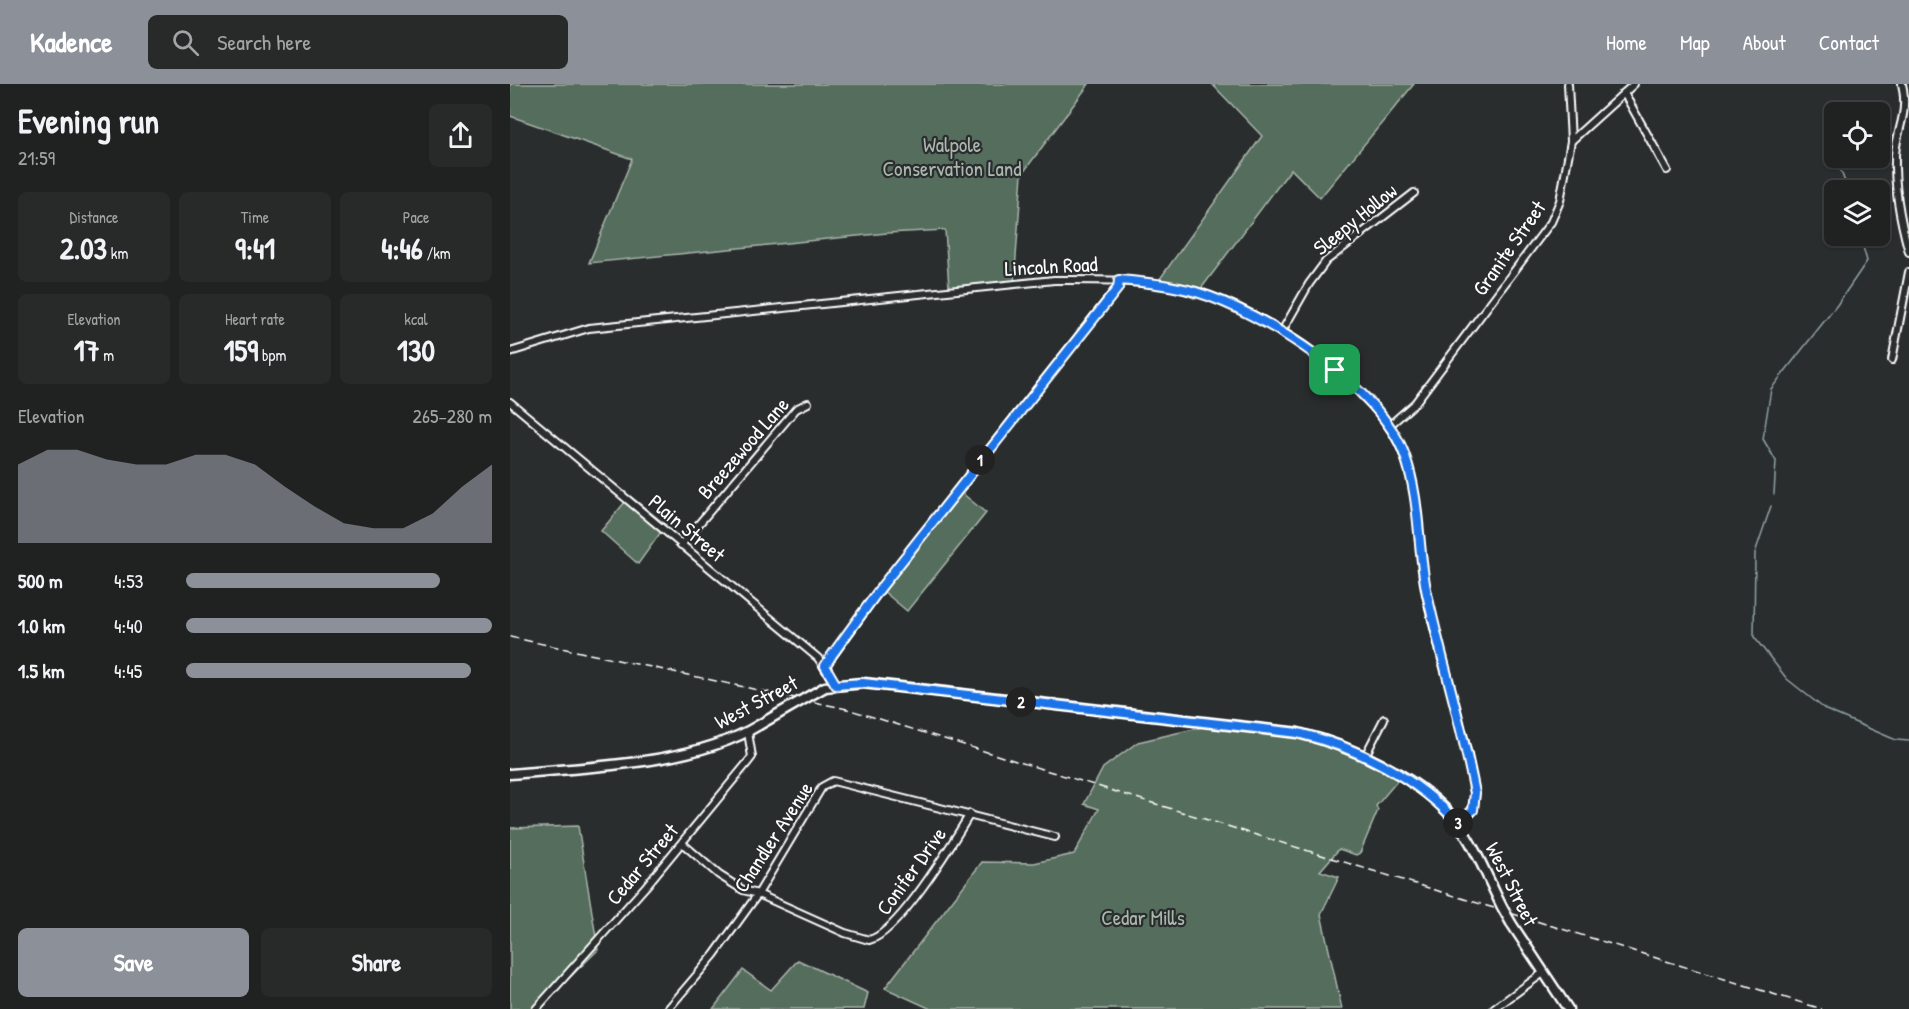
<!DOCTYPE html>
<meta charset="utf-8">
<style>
:root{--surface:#202222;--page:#282a2a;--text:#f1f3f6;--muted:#a2a4a5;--line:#3d3f40;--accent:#8c9099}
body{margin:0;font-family:"Patrick Hand",sans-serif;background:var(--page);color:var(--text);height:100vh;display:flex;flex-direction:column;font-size:22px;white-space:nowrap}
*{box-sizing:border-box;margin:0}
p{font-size:20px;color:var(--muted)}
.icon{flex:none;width:33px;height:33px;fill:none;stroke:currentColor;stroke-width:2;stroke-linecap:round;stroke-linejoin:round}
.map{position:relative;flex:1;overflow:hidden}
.sheet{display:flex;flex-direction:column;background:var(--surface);width:510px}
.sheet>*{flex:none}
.buttons{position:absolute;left:1314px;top:18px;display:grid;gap:12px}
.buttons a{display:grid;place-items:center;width:66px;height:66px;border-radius:9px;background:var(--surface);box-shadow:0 2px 4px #0004,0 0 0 2px var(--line);font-size:30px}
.pin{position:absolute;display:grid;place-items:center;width:51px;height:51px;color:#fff;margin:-26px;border-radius:12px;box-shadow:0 3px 9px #0006}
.km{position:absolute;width:30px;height:30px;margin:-15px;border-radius:50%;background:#222;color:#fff;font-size:16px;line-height:30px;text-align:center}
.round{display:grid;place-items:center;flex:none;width:63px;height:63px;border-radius:9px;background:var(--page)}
.overview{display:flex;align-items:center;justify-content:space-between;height:102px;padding:0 18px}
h1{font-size:33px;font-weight:800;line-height:45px}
.metrics{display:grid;grid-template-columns:repeat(3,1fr);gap:9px;height:102px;padding:6px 18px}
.metrics div{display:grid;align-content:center;border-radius:9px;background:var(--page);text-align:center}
.metrics b{font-size:30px;font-weight:800}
.metrics small{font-size:16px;font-weight:400}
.metrics p{font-size:16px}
.chart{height:168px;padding:12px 18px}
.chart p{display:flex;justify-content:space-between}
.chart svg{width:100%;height:108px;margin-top:6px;fill:var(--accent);opacity:.7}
.button{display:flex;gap:12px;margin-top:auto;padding:12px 18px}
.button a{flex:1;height:69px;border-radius:9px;background:var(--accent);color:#fff;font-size:24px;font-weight:800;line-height:69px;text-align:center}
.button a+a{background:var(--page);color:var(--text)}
ul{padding:0 18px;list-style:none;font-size:20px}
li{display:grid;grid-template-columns:96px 72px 1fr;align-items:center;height:45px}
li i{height:15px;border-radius:8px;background:var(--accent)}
header{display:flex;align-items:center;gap:36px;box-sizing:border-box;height:84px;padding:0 30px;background:var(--accent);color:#fff}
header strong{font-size:28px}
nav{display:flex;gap:33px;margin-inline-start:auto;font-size:21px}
.search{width:420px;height:54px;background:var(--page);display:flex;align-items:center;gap:15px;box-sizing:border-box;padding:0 21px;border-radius:9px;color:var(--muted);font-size:22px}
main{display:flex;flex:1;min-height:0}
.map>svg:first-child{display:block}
.green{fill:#546d5c;stroke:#aab6ae;stroke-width:1.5}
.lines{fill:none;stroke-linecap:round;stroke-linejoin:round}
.stream{stroke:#91a3a5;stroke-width:1.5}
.street-casing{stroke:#fff;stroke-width:10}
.secondary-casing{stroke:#fff;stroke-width:13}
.street{stroke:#2a2d2e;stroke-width:6}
.secondary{stroke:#2a2d2e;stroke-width:8}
.rail{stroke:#fff;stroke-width:1.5;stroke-dasharray:9 4.5;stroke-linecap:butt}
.secondary-bridge-casing{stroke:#fff;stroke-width:13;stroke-linecap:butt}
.secondary-bridge{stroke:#2a2d2e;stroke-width:8}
.route-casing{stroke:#fff;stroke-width:12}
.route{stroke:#1a73e8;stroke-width:8}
.labels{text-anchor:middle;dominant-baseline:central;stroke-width:4.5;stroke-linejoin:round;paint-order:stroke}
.park-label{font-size:21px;fill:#aab6ae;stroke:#2a2d2e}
.street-label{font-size:21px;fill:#fff;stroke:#2a2d2e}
</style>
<header>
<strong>Kadence</strong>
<div class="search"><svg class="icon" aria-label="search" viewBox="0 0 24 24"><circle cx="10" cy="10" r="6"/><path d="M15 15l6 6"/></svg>Search here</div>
<nav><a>Home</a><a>Map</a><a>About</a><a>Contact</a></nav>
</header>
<main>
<section class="sheet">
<div class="overview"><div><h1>Evening run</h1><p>21:59</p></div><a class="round"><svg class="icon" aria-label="share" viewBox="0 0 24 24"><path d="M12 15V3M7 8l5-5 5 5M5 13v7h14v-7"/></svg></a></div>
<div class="metrics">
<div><p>Distance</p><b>2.03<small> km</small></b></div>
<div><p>Time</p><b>9:41</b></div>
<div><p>Pace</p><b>4:46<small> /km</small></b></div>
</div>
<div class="metrics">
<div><p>Elevation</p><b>17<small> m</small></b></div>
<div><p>Heart rate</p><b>159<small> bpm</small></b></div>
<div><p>kcal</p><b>130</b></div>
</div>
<div class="chart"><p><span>Elevation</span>265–280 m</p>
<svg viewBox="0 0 160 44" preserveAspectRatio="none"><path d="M0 44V12L10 6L20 6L30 10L40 12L50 12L60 8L70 8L80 12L90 21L100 29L110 36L120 38L130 38L140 32L150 21L160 12V44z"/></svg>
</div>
<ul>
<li><b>500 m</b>4:53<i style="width:83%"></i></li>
<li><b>1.0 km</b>4:40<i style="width:100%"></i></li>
<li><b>1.5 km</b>4:45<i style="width:93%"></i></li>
</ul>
<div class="button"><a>Save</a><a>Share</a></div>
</section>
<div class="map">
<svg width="1399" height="925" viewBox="0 0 1399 925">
<rect width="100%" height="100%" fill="#2a2d2e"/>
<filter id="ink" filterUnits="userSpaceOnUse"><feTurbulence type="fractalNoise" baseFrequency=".0167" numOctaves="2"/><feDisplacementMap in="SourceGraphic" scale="12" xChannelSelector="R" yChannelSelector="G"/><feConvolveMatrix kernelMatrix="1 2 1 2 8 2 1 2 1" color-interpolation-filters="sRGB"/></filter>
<g filter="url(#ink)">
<g class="green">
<polygon points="0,0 579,0 512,90 504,200 439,203 435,146 377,149 79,179 122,75 0,32"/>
<polygon points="702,0 904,0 810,114 781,85 684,214 647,199 752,52"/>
<polygon points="452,409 476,429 397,527 373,507"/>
<polygon points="120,412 156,441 128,480 91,447"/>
<polygon points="714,638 791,648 829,664 888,696 866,722 868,726 850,769 846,771 829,765 810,787 829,793 811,830 832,925 421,925 375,904 472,778 524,779 564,770 589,725 574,720 593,684 628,658"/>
<polygon points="68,742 88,866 27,925 0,925 0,744"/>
<polygon points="288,876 358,909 354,925 203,925 233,886 261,906"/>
</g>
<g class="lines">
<g class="stream">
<polyline points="1329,82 1338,106"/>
<polyline points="1264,410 1266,377 1253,355 1261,305 1327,221 1357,177 1350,152"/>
<polyline points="1261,422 1245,469 1244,553 1277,595 1316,626 1386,656 1399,657"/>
</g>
<g class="street-casing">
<g id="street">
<polyline points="1058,0 1061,57"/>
<path d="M1392 0C1399 30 1387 43 1385 71 1384 104 1390 136 1399 168"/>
<polyline points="1114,9 1157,86"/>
<polyline points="771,249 799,200 816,177 904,109"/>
<path d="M0 268 79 244 544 196C591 196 638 195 684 207 752 225 864 300 892 366 912 411 907 461 916 508 930 576 955 643 965 711L962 728 948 739"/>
<polyline points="1382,276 1399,188"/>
<polyline points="0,318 308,574 326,601"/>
<polyline points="880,341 905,319 1041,138 1050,117 1061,57 1124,0"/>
<polyline points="171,461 286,325 298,319"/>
<polyline points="315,582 372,502 607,204 610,196"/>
<polyline points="855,672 874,635"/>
<path d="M172 759 209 791 233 806 248 810 335 849 359 856C388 850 443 758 460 730"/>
<polyline points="26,925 136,802 238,678 242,673 238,648"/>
<polyline points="158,925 204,871 248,810 312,703 323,697 545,753"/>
<polyline points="984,925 1033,889"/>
</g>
</g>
<g class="secondary-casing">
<g id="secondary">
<path d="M315 603 353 599 408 605 788 649C842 662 915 695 949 741 967 766 978 795 992 823"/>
<path d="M0 690C76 683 184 681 249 641"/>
<polyline points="1001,839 1058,925"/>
</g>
</g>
<use href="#street" class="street"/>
<use href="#secondary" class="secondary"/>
<polyline class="rail" points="0,553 337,625 1312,925"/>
<g class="secondary-bridge-casing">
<g id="secondary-bridge">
<polyline points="249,641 315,603"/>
<polyline points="992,823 1001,839"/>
</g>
</g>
<use href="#secondary-bridge" class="secondary-bridge"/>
</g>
</g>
<g class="lines" filter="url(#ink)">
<g class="route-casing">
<path id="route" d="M609 196C635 198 661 201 686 208 753 228 871 303 895 372 911 418 907 464 917 510 932 577 952 642 965 709L963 726 948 739C906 693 847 663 788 649L353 599 326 601 315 582 322 571 372 502 608 204Z"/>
</g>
<use href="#route" class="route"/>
</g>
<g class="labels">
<g class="park-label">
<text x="442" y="60">Walpole<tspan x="442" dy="24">Conservation Land</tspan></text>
<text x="633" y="833">Cedar Mills</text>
</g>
<g class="street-label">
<text transform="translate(845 135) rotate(-39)">Sleepy Hollow</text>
<text transform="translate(999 164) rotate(-55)">Granite Street</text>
<text transform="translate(541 182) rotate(-3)">Lincoln Road</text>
<text transform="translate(233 364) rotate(-49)">Breezewood Lane</text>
<text transform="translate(177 444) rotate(40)">Plain Street</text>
<text transform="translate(246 618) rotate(-28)">West Street</text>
<text transform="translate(263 753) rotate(-57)">Chandler Avenue</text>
<text transform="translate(132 780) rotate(-50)">Cedar Street</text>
<text transform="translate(401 787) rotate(-54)">Conifer Drive</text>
<text transform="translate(1002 800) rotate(63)">West Street</text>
</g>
</g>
</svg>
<div class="buttons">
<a><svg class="icon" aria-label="locate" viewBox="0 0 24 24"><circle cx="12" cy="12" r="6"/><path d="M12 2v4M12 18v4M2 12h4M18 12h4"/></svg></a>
<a><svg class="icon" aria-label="layers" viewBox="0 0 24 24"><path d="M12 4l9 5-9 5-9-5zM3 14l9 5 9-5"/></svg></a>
</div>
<div class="pin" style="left:825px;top:286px;background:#1e9e55"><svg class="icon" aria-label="arrive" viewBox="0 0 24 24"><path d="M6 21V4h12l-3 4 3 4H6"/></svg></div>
<b class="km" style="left:470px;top:376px">1</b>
<b class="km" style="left:511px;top:618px">2</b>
<b class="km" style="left:948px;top:739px">3</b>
</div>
</main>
